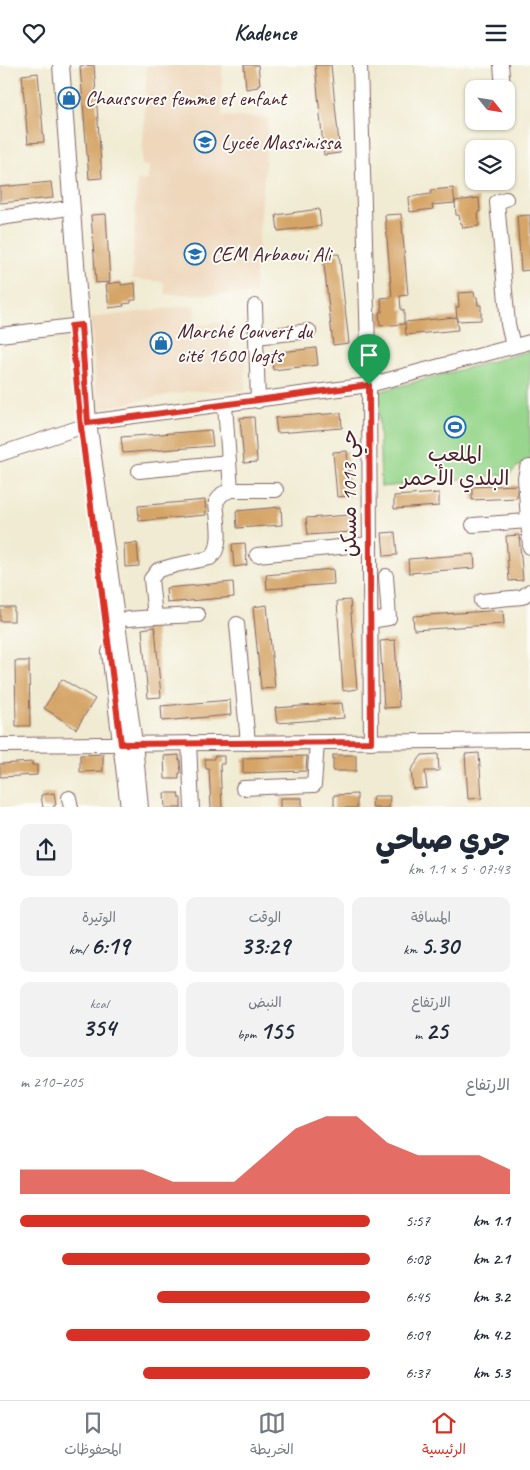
<!DOCTYPE html>
<html lang="ar">
<meta charset="utf-8">
<style>
:root{--surface:#fff;--page:#f2f2f3;--text:#1f2937;--muted:#747a83;--line:#e0e1e3;--accent:#d93025}
body{margin:0;font-family:Caveat,"Playpen Sans Arabic",sans-serif;background:var(--page);color:var(--text);direction:rtl;height:100vh;display:flex;flex-direction:column;font-size:19px;white-space:nowrap}
*{box-sizing:border-box;margin:0}
p{font-size:16px;color:var(--muted)}
.icon{flex:none;width:28px;height:28px;fill:none;stroke:currentColor;stroke-width:2;stroke-linecap:round;stroke-linejoin:round}
.map{position:relative;height:742px;overflow:hidden;direction:ltr}
.side{display:flex;flex-direction:column;background:var(--surface);flex:1}
.side>*{flex:none}
.needle{width:32px;rotate:120deg}
.fabs{position:absolute;left:465px;top:15px;display:grid;gap:10px}
.fabs a{display:grid;place-items:center;width:50px;height:50px;border-radius:10px;background:var(--surface);box-shadow:0 1px 4px #0004;font-size:25px}
.pin{position:absolute;display:grid;place-items:center;width:42px;height:42px;color:#fff;margin:-51px -21px;border-radius:50% 50% 50% 0;rotate:-45deg;box-shadow:0 0 5px #0007}
.pin .icon{rotate:45deg}
.round{display:grid;place-items:center;flex:none;width:52px;height:52px;border-radius:10px;background:var(--page)}
.headline{display:flex;align-items:center;justify-content:space-between;height:85px;padding:0 20px}
h1{font-size:28px;font-weight:800;line-height:38px}
.figures{display:grid;grid-template-columns:repeat(3,1fr);gap:8px;height:85px;padding:5px 20px}
.figures div{display:grid;align-content:center;border-radius:10px;background:var(--page);text-align:center}
.figures b{font-size:25px;font-weight:800}
.figures small{font-size:14px;font-weight:400}
.figures p{font-size:14px}
.chart{height:140px;padding:10px 20px}
.chart p{display:flex;justify-content:space-between}
.chart svg{width:100%;height:90px;margin-top:5px;fill:var(--accent);opacity:.7}
ul{padding:0 20px;list-style:none;font-size:16px}
li{display:grid;grid-template-columns:80px 60px 1fr;align-items:center;height:38px}
li i{height:12px;border-radius:6px;background:var(--accent)}
header{display:flex;justify-content:space-between;align-items:center;height:65px;padding:0 20px;background:var(--surface);font-size:22px;font-weight:800}
.tab-bar{display:flex;justify-content:space-around;align-items:center;height:70px;border-top:1px solid var(--line);background:var(--surface);font-size:14px;color:var(--muted)}
.tab-bar a{display:grid;justify-items:center;gap:2px}
.tab-bar .current{color:var(--accent)}
.map>svg:first-child{display:block}
.built{fill:#eed7bb}
.green{fill:#97d68c;stroke:#707a5c}
.building{fill:#d5a568}
.lines{fill:none;stroke-linecap:round;stroke-linejoin:round}
.minor-casing{stroke:#846665;stroke-width:16}
.major-casing{stroke:#846665;stroke-width:18}
.minor{stroke:#fff;stroke-width:14}
.major{stroke:#fff;stroke-width:16}
.route-casing{stroke:#fff;stroke-width:10}
.route{stroke:#d93025;stroke-width:6}
.labels{text-anchor:middle;dominant-baseline:central;stroke-width:4;stroke-linejoin:round;paint-order:stroke}
.poi-label{font-size:21px;fill:#4a1f2b;stroke:#fdfcf7;text-anchor:start}
.street-label{font-size:21px;fill:#4a1f2b;stroke:#fdfcf7}
</style>
<header><svg class="icon" aria-label="menu" viewBox="0 0 24 24"><path d="M4 6h16M4 12h16M4 18h16"/></svg>Kadence<svg class="icon" aria-label="heart" viewBox="0 0 24 24"><path d="M12 20l-8-8c-3-5 5-10 8-4 3-6 11-1 8 4z"/></svg></header>
<div class="map">
<svg width="530" height="743" viewBox="0 0 530 743">
<rect width="100%" height="100%" fill="#fdfcf7"/>
<filter id="ink" filterUnits="userSpaceOnUse"><feTurbulence type="fractalNoise" baseFrequency=".02" numOctaves="2"/><feDisplacementMap in="SourceGraphic" scale="10" xChannelSelector="R" yChannelSelector="G"/><feConvolveMatrix kernelMatrix="1 2 1 2 8 2 1 2 1" color-interpolation-filters="sRGB"/></filter>
<filter id="wash" filterUnits="userSpaceOnUse"><feTurbulence type="fractalNoise" baseFrequency=".0096" numOctaves="4" result="noise"/><feDisplacementMap in="SourceGraphic" scale="20" xChannelSelector="R" yChannelSelector="G"/><feGaussianBlur stdDeviation="1.12" result="paint"/><feColorMatrix in="noise" values="0 0 0 0 0 0 0 0 0 0 0 0 0 0 0 0 0 1.4 0 .05"/><feComposite in="paint" operator="in"/></filter>
<g filter="url(#wash)">
<rect width="100%" height="100%" fill="#f0ebd2"/>
<g class="built">
<polygon points="147,0 222,0 222,51 269,53 254,230 165,229 164,217 132,214 137,116 148,115 149,101 142,100"/>
<polygon points="194,240 197,260 228,256 231,297 245,295 246,326 188,326 97,344 91,253"/>
</g>
<polygon class="green" points="530,286 530,397 517,402 510,409 381,422 378,327"/>
<g id="blocks">
<g class="building">
<polygon points="94,0 102,113 89,114 80,1"/>
<polygon points="244,0 258,0 260,19 258,19 258,22 246,24"/>
<polygon points="315,0 331,0 340,88 324,90"/>
<polygon points="38,8 44,77 28,78 22,10"/>
<polygon points="51,117 53,133 0,138 0,122"/>
<polygon points="453,123 455,138 432,140 433,144 410,147 409,132 431,129 431,125"/>
<polygon points="479,133 480,147 478,147 479,161 463,163 462,158 460,158 459,150 456,150 455,136"/>
<polygon points="319,144 321,161 278,166 276,150"/>
<polygon points="106,149 110,217 96,218 91,150"/>
<polygon points="401,149 408,230 400,231 401,245 404,245 404,259 380,261 379,247 382,247 381,233 392,232 385,150"/>
<polygon points="530,150 530,205 521,206 517,151"/>
<polygon points="339,189 349,278 333,280 323,190"/>
<polygon points="121,217 121,220 135,218 136,235 131,235 131,238 123,239 124,241 109,243 106,219"/>
<polygon points="474,227 475,232 477,232 478,240 481,240 481,255 457,256 456,242 459,242 458,228"/>
<polygon points="456,252 458,265 406,270 405,257"/>
<polygon points="316,283 318,300 273,305 271,288"/>
<polygon points="341,348 342,363 277,368 275,353"/>
<polygon points="254,352 257,397 244,398 240,353"/>
<polygon points="211,365 213,381 123,388 121,372"/>
<polygon points="347,386 350,431 337,432 333,387"/>
<polygon points="517,420 517,433 472,435 472,422"/>
<polygon points="439,428 439,441 394,444 394,431"/>
<polygon points="205,435 206,450 139,456 138,441"/>
<polygon points="281,442 282,460 237,463 236,446"/>
<polygon points="351,450 352,467 308,470 306,453"/>
<polygon points="395,467 397,490 384,491 382,468"/>
<polygon points="519,470 523,515 509,516 506,471"/>
<polygon points="137,478 139,501 125,502 124,479"/>
<polygon points="245,478 247,500 234,502 232,479"/>
<polygon points="474,489 475,503 409,508 408,494"/>
<polygon points="333,504 334,519 267,524 266,510"/>
<polygon points="233,517 234,532 167,538 166,523"/>
<polygon points="350,535 357,624 343,626 337,536"/>
<polygon points="267,540 275,623 261,624 253,542"/>
<rect x="0" y="542" width="14" height="14"/>
<polygon points="503,545 504,559 414,565 413,551"/>
<polygon points="155,562 161,632 148,633 142,564"/>
<polygon points="395,575 399,642 384,643 380,576"/>
<polygon points="15,596 29,596 30,661 16,661"/>
<polygon points="62,614 95,634 76,664 44,643"/>
<polygon points="230,635 231,650 162,656 161,641"/>
<polygon points="342,638 344,653 277,658 275,643"/>
<polygon points="479,688 482,733 468,734 465,689"/>
<polygon points="103,689 103,706 80,707 80,690"/>
<polygon points="438,689 439,706 425,706 427,723 413,724 411,705 422,690"/>
<polygon points="179,690 179,695 180,694 181,708 179,708 179,714 165,714 164,691"/>
<rect x="333" y="690" width="23" height="16"/>
<polygon points="214,691 224,691 224,699 220,699 222,743 211,743 209,704 206,704 205,694 214,694"/>
<polygon points="307,691 306,706 243,708 243,693"/>
<polygon points="32,697 32,700 37,700 37,710 0,712 0,699"/>
<polygon points="54,728 56,740 54,740 54,743 43,743 41,730"/>
<polygon points="164,728 178,728 179,733 181,733 181,743 165,743"/>
<polygon points="357,729 357,743 334,743 334,730"/>
<polygon points="373,731 390,731 389,743 372,743"/>
<rect x="280" y="733" width="22" height="10"/>
</g>
</g>
</g>
<g filter="url(#ink)">
<use href="#blocks" fill-opacity="0" stroke="#846665" stroke-width="1"/>
<g class="lines">
<g class="minor-casing">
<g id="minor">
<polyline points="360,0 369,320 371,677"/>
<polyline points="501,0 503,22"/>
<polyline points="506,134 497,137 508,259 513,281"/>
<polyline points="0,153 62,144"/>
<polyline points="255,241 258,336"/>
<polyline points="0,270 81,260"/>
<polyline points="256,272 309,266"/>
<polyline points="0,389 81,362 88,357 369,320 530,277"/>
<polyline points="530,402 527,403 525,413 530,482"/>
<polyline points="139,406 229,397"/>
<polyline points="231,425 276,425"/>
<polyline points="473,460 528,456"/>
<polyline points="257,490 370,479"/>
<polyline points="481,536 522,532 530,526"/>
<polyline points="155,552 198,550"/>
<path d="M128 554 155 552 151 514 158 505 176 500 210 493C224 483 217 453 216 437L222 429 231 425 225 340"/>
<polyline points="370,556 389,553 386,511"/>
<polyline points="237,559 248,678"/>
<polyline points="189,678 192,743"/>
<polyline points="0,680 530,675"/>
<polyline points="243,723 314,720 317,677"/>
<polyline points="69,733 71,743"/>
</g>
</g>
<g class="major-casing">
<g id="major">
<polyline points="61,0 88,357 134,678 140,743"/>
<polyline points="110,587 129,743"/>
</g>
</g>
<use href="#minor" class="minor"/>
<use href="#major" class="major"/>
</g>
</g>
<g class="lines" filter="url(#ink)">
<g class="route-casing">
<polygon id="route" points="81,260 88,358 369,320 371,677 121,679 81,362 71,261"/>
</g>
<use href="#route" class="route"/>
</g>
<defs>
<g id="shop-ring" transform="scale(1.125)"><circle r="9.5" fill="#fdfcf7" stroke="#1f6fb2" stroke-width="1.5"/><path d="M-5-2.5h2.3a2.7 3.5 0 0 1 5.4 0H5L5.5 6h-11ZM-1.5-2.5h3a1.5 2.3 0 0 0-3 0Z" fill="#1f6fb2"/></g>
<g id="school-ring" transform="scale(1.125)"><circle r="9.5" fill="#fdfcf7" stroke="#1f6fb2" stroke-width="1.5"/><path d="M0-5L7-2L0 1L-7-2ZM-4 1L0 2.5L4 1V4Q0 6-4 4Z" fill="#1f6fb2"/></g>
<g id="stadium-ring" transform="scale(1.125)"><circle r="9.5" fill="#fdfcf7" stroke="#1f6fb2" stroke-width="1.5"/><path d="M0-5a6.5 5 0 1 0 0 10a6.5 5 0 1 0 0-10ZM-3.5-1.8h7v3.6h-7Z" fill="#1f6fb2"/></g>
</defs>
<g fill-rule="evenodd">
<use href="#shop-ring" x="69" y="33"/>
<use href="#school-ring" x="205" y="77"/>
<use href="#school-ring" x="195" y="189"/>
<use href="#shop-ring" x="161" y="278"/>
<use href="#stadium-ring" x="455" y="362"/>
</g>
<g class="labels">
<g class="poi-label">
<text x="85" y="33">Chaussures femme et enfant</text>
<text x="221" y="77">Lycée Massinissa</text>
<text x="211" y="189">CEM Arbaoui Ali</text>
<text x="177" y="266">Marché Couvert du<tspan x="177" dy="24">cité 1600 logts</tspan></text>
<text x="455" y="389" text-anchor="middle">الملعب<tspan x="455" dy="24">البلدي الأحمر</tspan></text>
</g>
<g class="street-label">
<text transform="translate(349 428) rotate(-90)">حي 1013 مسكن</text>
</g>
</g>
</svg>
<div class="fabs">
<a><svg class="needle" viewBox="-14 -14 28 28"><path d="M0-13l5 13h-10z" fill="#e53935"/><path d="M0 13l5-13h-10z" fill="#747a83"/></svg></a>
<a><svg class="icon" aria-label="layers" viewBox="0 0 24 24"><path d="M12 4l9 5-9 5-9-5zM3 14l9 5 9-5"/></svg></a>
</div>
<div class="pin" style="left:369px;top:320px;background:#1e9e55"><svg class="icon" aria-label="arrive" viewBox="0 0 24 24"><path d="M6 21V4h12l-3 4 3 4H6"/></svg></div>
</div>
<section class="side">
<div class="headline"><div><h1>جري صباحي</h1><p>07:43 · 5 × 1.1 km</p></div><a class="round"><svg class="icon" aria-label="share" viewBox="0 0 24 24"><path d="M12 15V3M7 8l5-5 5 5M5 13v7h14v-7"/></svg></a></div>
<div class="figures">
<div><p>المسافة</p><b>5.30<small> km</small></b></div>
<div><p>الوقت</p><b>33:29</b></div>
<div><p>الوتيرة</p><b>6:19<small> /km</small></b></div>
</div>
<div class="figures">
<div><p>الارتفاع</p><b>25<small> m</small></b></div>
<div><p>النبض</p><b>155<small> bpm</small></b></div>
<div><p>kcal</p><b>354</b></div>
</div>
<div class="chart"><p><span>الارتفاع</span>205–210 m</p>
<svg viewBox="0 0 160 44" preserveAspectRatio="none"><path d="M0 44V32L10 32L20 32L30 32L40 32L50 38L60 38L70 38L80 25L90 12L100 6L110 6L120 19L130 25L140 25L150 25L160 32V44z"/></svg>
</div>
<ul>
<li><b>1.1 km</b>5:57<i style="width:100%"></i></li>
<li><b>2.1 km</b>6:08<i style="width:88%"></i></li>
<li><b>3.2 km</b>6:45<i style="width:61%"></i></li>
<li><b>4.2 km</b>6:09<i style="width:87%"></i></li>
<li><b>5.3 km</b>6:37<i style="width:65%"></i></li>
</ul>
</section>
<nav class="tab-bar">
<a class="current"><svg class="icon" aria-label="home" viewBox="0 0 24 24"><path d="M3 11l9-7 9 7M6 9v11h12V9"/></svg>الرئيسية</a>
<a><svg class="icon" aria-label="map" viewBox="0 0 24 24"><path d="M3 6l6-2 6 2 6-2v14l-6 2-6-2-6 2zM9 4v14M15 6v14"/></svg>الخريطة</a>
<a><svg class="icon" aria-label="saved" viewBox="0 0 24 24"><path d="M7 4h10v16l-5-4-5 4z"/></svg>المحفوظات</a>
</nav>
